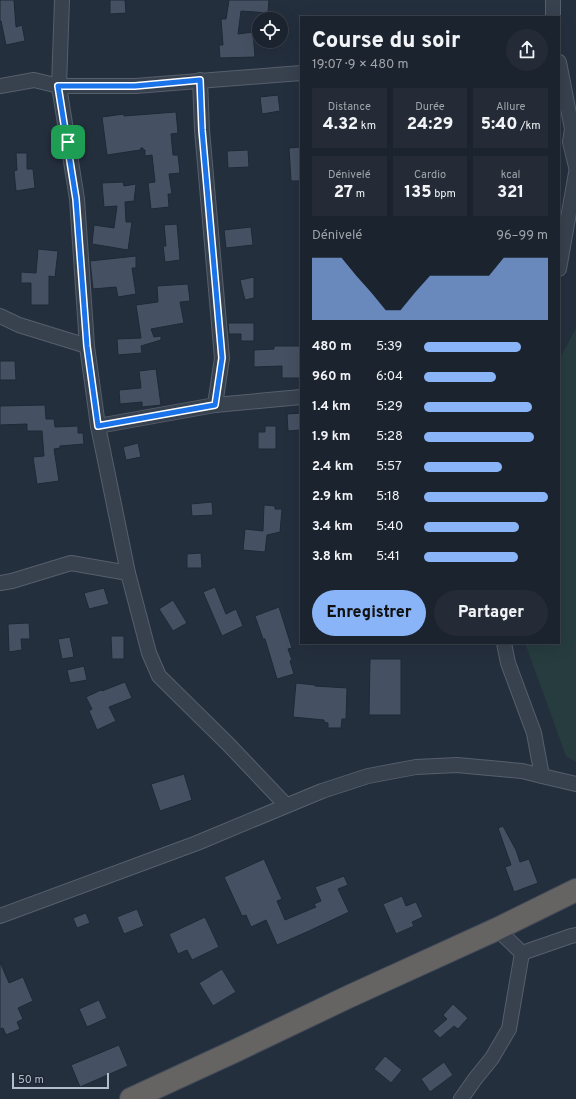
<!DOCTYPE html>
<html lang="fr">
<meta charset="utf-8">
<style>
:root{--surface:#1b232e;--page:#242b36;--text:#f1f3f6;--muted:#a0a4aa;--line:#39404a;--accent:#8ab4f8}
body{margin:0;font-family:Overpass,sans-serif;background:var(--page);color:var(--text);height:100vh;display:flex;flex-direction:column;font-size:15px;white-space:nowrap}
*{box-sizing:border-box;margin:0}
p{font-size:13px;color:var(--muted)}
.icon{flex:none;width:22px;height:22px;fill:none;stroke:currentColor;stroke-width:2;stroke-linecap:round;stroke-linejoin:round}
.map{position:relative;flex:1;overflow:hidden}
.side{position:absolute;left:300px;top:16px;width:260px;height:628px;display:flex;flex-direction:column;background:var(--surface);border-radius:0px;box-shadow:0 4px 16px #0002,0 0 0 1px var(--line)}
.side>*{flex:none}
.buttons{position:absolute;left:252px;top:12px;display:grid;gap:8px}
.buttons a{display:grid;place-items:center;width:36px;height:36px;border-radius:50%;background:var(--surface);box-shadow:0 4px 16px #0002,0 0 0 1px var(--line);font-size:20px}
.scale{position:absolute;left:12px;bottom:10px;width:97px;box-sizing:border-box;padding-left:4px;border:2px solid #b4bcc9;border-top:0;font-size:11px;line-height:14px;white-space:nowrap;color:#b4bcc9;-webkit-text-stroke:3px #1d2633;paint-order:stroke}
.pin{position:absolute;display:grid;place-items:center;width:34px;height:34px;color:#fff;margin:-17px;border-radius:8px;box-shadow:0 2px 6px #0006}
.round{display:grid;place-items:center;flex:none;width:42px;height:42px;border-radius:21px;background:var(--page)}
.head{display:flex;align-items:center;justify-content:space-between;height:68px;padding:0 12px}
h1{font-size:22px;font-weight:800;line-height:30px}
.figures{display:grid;grid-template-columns:repeat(3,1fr);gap:6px;height:68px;padding:4px 12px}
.figures div{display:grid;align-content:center;border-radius:0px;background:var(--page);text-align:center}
.figures b{font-size:17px;font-weight:800}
.figures small{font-size:11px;font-weight:400}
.figures p{font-size:11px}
.chart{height:112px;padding:8px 12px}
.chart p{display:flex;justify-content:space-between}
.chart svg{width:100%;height:72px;margin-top:4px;fill:var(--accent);opacity:.7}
.action{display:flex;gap:8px;margin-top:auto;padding:8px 12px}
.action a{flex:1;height:46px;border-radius:24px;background:var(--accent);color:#111;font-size:16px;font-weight:800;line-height:46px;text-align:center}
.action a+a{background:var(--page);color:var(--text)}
ul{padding:0 12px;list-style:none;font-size:13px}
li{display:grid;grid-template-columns:64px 48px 1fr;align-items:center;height:30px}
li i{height:10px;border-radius:5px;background:var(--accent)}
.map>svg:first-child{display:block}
.green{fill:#263c3f}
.building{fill:#455162;stroke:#1f2835}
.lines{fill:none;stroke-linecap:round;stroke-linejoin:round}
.minor-casing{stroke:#565f6c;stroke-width:16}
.trunk-casing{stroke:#434c59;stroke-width:24}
.minor{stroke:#38414e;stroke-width:14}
.trunk{stroke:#656462;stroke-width:22}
.route-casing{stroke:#fff;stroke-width:8}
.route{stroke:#1a73e8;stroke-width:5}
</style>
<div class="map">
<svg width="576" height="1099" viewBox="0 0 576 1099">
<rect width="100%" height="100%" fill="#242f3e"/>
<polygon class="green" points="576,328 576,762 566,756 525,643 559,643 559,360"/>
<g class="building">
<polygon points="0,0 14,0 16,27 22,25 25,41 6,45 1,21 0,21"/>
<polygon points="110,0 125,0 126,13 110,14"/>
<polygon points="229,0 269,0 268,13 241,11 238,34 253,32 255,57 220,58 219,45 223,45 221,19 226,19"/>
<polygon points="278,95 280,111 262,114 260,97"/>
<polygon points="176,112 178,133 171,134 173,155 178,155 180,173 169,174 172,194 168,194 169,207 151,209 148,183 155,182 152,155 145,156 145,150 143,150 143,148 141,148 140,150 107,155 102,117 124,114 124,116"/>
<polygon points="301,147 301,181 291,181 289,148"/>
<polygon points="248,150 249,167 228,168 227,151"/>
<polygon points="16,153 27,153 27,169 33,169 35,188 16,191 14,171 17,170"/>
<polygon points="123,182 124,186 136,184 134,201 125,202 126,222 132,222 128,250 92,244 94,225 114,228 117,206 104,207 102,183"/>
<polygon points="177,224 180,260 165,262 163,246 166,246 164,225"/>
<polygon points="251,227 253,245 226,248 224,230"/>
<polygon points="38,249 58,251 55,277 49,276 49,305 31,305 31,283 21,283 21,272 36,273"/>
<polygon points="136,256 136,268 132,268 136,294 118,297 116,287 93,289 90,261"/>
<polygon points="254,277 254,298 245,300 240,280"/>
<polygon points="188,284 190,301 180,302 184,323 151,329 154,337 161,336 161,340 141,346 142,353 118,355 117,339 141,338 136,305 158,302 157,286"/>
<polygon points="228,323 254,323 254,341 241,341 241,334 229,334"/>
<polygon points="274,346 301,346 301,378 282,378 282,366 254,367 254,350 274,349"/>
<polygon points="0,361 15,361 16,380 0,380"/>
<polygon points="156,369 161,405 142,407 142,402 120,404 119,390 141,388 139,371"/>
<polygon points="45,405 46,419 54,419 55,427 78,426 78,433 83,433 84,444 60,446 60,448 54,449 59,481 37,484 33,457 44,456 42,431 27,431 27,424 0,425 0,406"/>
<polygon points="301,413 301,430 288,431 287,414"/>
<polygon points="265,426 276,426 276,449 258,449 258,432 265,432"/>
<polygon points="138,443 141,457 126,460 123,447"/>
<polygon points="212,502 213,515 192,516 191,504"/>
<polygon points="264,505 275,506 275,509 282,509 280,532 267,535 265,552 243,550 245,529 263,531"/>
<polygon points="201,553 202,568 187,568 187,554"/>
<polygon points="215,587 226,614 236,609 243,626 222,636 203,592"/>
<polygon points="104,588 109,604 89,609 84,593"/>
<polygon points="173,600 187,623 173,631 159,609"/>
<polygon points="279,607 292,648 288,649 292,660 290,661 294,674 277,679 265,639 263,639 255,616"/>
<polygon points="29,623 30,639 21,639 22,650 9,652 8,624"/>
<polygon points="111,636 124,636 124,659 112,659"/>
<polygon points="70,637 74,657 62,659 58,639"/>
<polygon points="370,659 401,659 401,715 369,715"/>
<polygon points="84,666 87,680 70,683 67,670"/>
<polygon points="125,682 132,698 109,707 116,721 97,730 89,711 92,709 86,697 101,690 102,691"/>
<polygon points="296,683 315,685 315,686 347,688 346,719 342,719 341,728 328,728 328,723 324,722 324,720 293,717"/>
<polygon points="184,774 192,800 160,811 151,784"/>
<polygon points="503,826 516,850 520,862 529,859 538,883 514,892 505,867 511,865 498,828"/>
<polygon points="264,859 282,899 277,901 285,920 316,907 314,904 321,901 315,887 344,876 348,885 338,889 349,912 309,931 277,945 266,920 251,927 246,915 242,916 224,877"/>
<polygon points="402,896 406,906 416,902 423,917 412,922 414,926 396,934 383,904"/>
<polygon points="137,909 144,926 124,934 117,917"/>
<polygon points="86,913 90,923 77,928 73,918"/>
<polygon points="205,917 219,947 192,960 187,950 178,954 169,934"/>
<polygon points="0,962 9,983 23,977 33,1001 18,1008 23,1019 17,1022 20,1029 6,1035 3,1028 0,1029"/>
<polygon points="222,969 236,992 213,1006 199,983"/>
<polygon points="99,1000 107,1018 87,1027 79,1009"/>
<polygon points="453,1004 468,1018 458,1029 454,1026 440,1038 433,1031 447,1019 443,1015"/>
<polygon points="119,1045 128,1066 80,1087 71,1065"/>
<polygon points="385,1056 402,1070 391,1083 374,1069"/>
<polygon points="444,1062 453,1075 430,1092 421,1079"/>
</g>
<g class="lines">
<g class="minor-casing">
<g id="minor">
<polyline points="62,0 59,86 77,199 87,346 98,426 128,573"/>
<polyline points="553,0 553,17"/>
<polyline points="559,62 572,129 570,142 576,167"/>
<polyline points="200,80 202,130 222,358 215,405"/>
<polyline points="0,86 34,80 59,86 135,86 301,73"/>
<polyline points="559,269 576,173"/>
<polyline points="0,316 19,325 87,346"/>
<polyline points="98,426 215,405 301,397"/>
<polyline points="0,583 12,581 71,563 128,573 149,653 159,676 229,745 286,805"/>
<polyline points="504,643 508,663 534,733 542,776"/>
<polyline points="0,916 197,843 322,791 368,776 416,767 457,765 522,771 542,776 576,784"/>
<polyline points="522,953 571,936 576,935"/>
<polyline points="461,1099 475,1079 492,1058 509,1029 522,953 497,929"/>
</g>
</g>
<g class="trunk-casing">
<polyline id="trunk" points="131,1099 235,1051 348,997 497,929 576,890"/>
</g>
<use href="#minor" class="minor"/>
<use href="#trunk" class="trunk"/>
</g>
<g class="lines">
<g class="route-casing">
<polygon id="route" points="200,80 202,130 222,358 215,405 98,426 87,346 76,199 58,86 135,86"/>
</g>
<use href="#route" class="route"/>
</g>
</svg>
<div class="buttons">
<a><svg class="icon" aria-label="locate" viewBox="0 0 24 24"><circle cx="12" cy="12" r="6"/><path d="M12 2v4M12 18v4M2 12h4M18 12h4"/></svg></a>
</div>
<div class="scale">50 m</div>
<div class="pin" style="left:68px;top:142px;background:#1e9e55"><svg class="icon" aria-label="arrive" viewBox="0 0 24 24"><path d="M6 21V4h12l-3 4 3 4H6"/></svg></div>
<section class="side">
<div class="head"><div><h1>Course du soir</h1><p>19:07 · 9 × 480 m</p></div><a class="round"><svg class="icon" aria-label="share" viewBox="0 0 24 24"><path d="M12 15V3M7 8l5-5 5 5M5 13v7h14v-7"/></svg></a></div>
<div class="figures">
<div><p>Distance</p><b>4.32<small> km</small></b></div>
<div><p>Durée</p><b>24:29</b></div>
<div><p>Allure</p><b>5:40<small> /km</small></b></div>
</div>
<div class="figures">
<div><p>Dénivelé</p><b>27<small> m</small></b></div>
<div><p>Cardio</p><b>135<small> bpm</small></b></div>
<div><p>kcal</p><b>321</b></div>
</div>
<div class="chart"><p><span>Dénivelé</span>96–99 m</p>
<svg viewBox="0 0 160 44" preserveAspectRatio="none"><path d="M0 44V6L10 6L20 6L30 17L40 27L50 38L60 38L70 27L80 17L90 17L100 17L110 17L120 17L130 6L140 6L150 6L160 6V44z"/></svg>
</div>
<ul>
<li><b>480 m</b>5:39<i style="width:78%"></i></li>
<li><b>960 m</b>6:04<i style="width:58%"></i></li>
<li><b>1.4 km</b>5:29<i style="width:87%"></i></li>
<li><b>1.9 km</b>5:28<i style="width:89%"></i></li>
<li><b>2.4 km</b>5:57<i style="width:63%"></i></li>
<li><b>2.9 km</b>5:18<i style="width:100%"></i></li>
<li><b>3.4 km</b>5:40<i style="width:77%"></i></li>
<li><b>3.8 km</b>5:41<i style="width:76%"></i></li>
</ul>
<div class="action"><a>Enregistrer</a><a>Partager</a></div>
</section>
</div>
